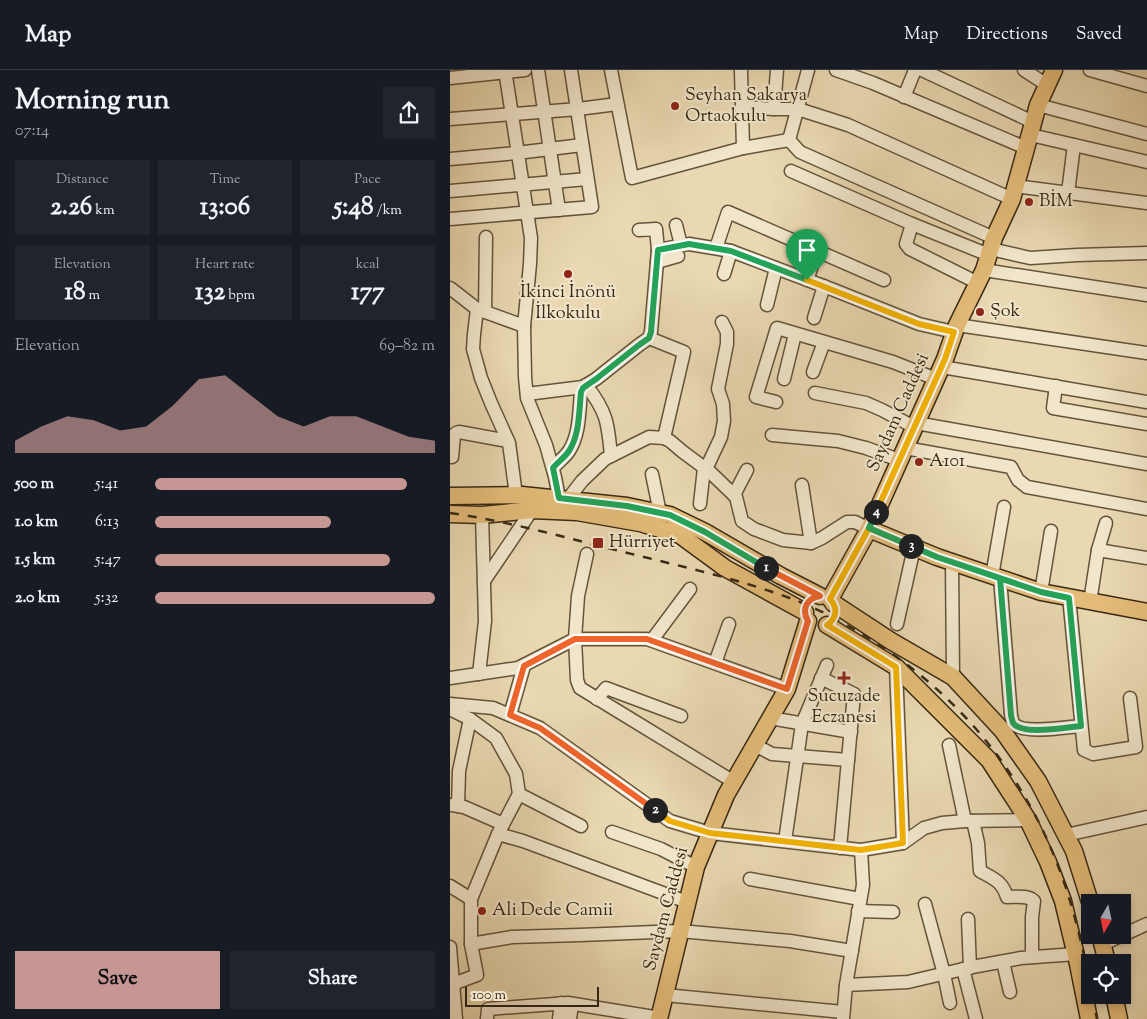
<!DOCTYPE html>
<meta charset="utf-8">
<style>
:root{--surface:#171b24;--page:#20242c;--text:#f1f3f6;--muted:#9ea1a6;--line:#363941;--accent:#c59692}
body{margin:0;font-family:"Sorts Mill Goudy",serif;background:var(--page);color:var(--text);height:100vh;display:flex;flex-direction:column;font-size:19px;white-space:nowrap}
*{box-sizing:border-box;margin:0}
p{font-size:16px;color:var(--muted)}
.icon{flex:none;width:28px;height:28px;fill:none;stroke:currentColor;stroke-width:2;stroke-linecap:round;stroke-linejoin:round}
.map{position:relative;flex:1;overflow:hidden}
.panel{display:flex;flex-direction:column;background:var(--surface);width:450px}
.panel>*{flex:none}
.needle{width:32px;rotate:189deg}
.controls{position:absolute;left:631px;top:824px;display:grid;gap:10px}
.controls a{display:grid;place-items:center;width:50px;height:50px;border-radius:0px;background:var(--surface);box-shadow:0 2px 8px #0003;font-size:25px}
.scale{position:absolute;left:15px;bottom:12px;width:134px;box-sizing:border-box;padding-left:5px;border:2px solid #372814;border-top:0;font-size:14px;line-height:18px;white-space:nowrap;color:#372814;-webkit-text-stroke:4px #f1e6cc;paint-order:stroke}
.pin{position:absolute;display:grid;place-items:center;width:42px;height:42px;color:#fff;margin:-51px -21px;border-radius:50% 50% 50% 0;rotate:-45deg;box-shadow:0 0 5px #0007}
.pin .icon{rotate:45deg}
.km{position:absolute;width:25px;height:25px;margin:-12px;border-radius:50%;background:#222;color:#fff;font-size:14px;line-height:25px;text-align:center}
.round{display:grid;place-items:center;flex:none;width:52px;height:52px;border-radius:0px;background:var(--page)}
.head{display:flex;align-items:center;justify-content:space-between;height:85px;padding:0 15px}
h1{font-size:28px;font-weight:700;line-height:38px}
.figures{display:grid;grid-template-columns:repeat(3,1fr);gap:8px;height:85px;padding:5px 15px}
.figures div{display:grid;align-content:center;border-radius:0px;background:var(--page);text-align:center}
.figures b{font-size:25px;font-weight:700}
.figures small{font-size:14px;font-weight:400}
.figures p{font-size:14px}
.chart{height:140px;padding:10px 15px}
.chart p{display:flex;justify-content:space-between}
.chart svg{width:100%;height:90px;margin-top:5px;fill:var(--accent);opacity:.7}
.cta{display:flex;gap:10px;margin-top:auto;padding:10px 15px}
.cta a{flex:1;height:58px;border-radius:0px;background:var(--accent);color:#111;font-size:20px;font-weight:700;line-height:58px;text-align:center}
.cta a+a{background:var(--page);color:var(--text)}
ul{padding:0 15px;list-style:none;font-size:16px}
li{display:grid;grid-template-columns:80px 60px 1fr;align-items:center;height:38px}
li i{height:12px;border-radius:6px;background:var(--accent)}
header{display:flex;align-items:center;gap:30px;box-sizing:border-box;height:70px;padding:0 25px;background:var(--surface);border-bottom:1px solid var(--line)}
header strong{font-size:24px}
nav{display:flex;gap:28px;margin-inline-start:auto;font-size:18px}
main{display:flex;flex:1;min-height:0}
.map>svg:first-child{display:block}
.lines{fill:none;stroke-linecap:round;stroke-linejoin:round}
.minor-casing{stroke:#64543b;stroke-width:15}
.major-casing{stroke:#372814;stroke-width:19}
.minor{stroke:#f1e6cc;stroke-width:12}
.major{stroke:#e4bc78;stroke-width:16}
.rail{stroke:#372814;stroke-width:2.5;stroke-dasharray:9 9;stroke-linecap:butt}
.split-1-casing{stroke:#fff;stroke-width:10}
.split-2-casing{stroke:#fff;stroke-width:10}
.split-3-casing{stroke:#fff;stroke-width:10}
.split-4-casing{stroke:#fff;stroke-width:10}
.split-5-casing{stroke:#fff;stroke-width:10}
.split-1{stroke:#22a559;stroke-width:6}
.split-2{stroke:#f0652b;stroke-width:6}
.split-3{stroke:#f5b400;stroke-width:6}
.split-4{stroke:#22a559;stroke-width:6}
.split-5{stroke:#f5b400;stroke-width:6}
.poi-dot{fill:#8f2418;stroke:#f1e6cc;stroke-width:2}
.labels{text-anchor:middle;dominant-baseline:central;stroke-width:4;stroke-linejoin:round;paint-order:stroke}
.poi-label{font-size:18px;fill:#372814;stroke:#f1e6cc;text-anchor:start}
.street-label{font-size:18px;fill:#372814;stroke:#f1e6cc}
</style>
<header>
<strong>Map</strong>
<nav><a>Map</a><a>Directions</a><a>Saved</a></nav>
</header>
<main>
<section class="panel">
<div class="head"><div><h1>Morning run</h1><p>07:14</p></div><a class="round"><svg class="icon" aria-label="share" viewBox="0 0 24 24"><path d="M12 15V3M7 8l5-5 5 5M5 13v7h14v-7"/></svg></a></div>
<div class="figures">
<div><p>Distance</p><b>2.26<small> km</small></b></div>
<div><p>Time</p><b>13:06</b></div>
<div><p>Pace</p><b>5:48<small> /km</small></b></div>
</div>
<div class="figures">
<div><p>Elevation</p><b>18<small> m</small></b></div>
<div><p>Heart rate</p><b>132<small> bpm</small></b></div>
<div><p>kcal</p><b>177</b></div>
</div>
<div class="chart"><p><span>Elevation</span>69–82 m</p>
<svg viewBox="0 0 160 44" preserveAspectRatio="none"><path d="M0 44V38L10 31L20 26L30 28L40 33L50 31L60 21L70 8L80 6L90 16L100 26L110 31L120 26L130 26L140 31L150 36L160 38V44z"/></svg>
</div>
<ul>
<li><b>500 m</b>5:41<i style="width:90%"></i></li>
<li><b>1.0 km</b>6:13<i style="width:63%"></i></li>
<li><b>1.5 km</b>5:47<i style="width:84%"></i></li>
<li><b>2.0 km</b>5:32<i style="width:100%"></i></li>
</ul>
<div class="cta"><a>Save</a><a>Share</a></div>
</section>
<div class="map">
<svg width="697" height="949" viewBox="0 0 697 949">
<rect width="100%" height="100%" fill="#e9d8b1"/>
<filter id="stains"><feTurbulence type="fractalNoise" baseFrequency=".004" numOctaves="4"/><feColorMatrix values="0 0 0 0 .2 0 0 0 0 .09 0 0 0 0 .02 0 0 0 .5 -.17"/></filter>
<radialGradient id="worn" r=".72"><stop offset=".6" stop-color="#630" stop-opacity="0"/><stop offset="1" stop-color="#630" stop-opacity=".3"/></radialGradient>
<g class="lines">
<g class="minor-casing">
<g id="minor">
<polyline points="55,0 81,168 80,194 74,256 75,307 77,328 96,375 105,407 109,428"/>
<polyline points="88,0 109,140"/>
<polyline points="161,0 182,108 293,78 339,70"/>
<polyline points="291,0 293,78"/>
<polyline points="358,0 339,70 350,82 544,168"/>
<polyline points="386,0 423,13 576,78"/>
<polyline points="472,0 583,52"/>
<polyline points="574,0 597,15"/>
<polyline points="640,0 697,16"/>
<polyline points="0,8 75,0"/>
<polyline points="454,27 465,0"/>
<polyline points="588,35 697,64"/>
<polyline points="292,37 324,39 348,39 398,55 562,129"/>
<polyline points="324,39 327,0"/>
<polyline points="0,49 128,39 167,34"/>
<polyline points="581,65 697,92"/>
<polyline points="0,89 67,83 132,75"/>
<polyline points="341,101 462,154 539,185"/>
<polyline points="565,116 697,133"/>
<polyline points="0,121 137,109"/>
<polyline points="618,123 624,75"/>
<polyline points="0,149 142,137 121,0"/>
<polyline points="462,154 456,174 460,179 528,213"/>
<polyline points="226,155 231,175"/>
<polyline points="266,178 278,142 434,210"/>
<polyline points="541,179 580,188 627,185 697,183"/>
<polyline points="208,180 239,174 281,181 384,220 469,254 504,262"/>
<polyline points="207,192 228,186"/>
<polyline points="534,200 697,225"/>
<polyline points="274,204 281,181"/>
<polyline points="357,210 367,181"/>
<polyline points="0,218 27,239 74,256"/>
<polyline points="317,235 326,198"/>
<polyline points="27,239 24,264 23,279 31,308 41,333 59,373 66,425"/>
<polyline points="35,242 36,167"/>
<polyline points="364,248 374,216"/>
<polyline points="507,255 697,283"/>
<polyline points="199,268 234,282 214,368"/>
<polyline points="492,297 697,332"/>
<polyline points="363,302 374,272"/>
<polyline points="334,309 345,264"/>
<path d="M136 315C157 342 158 353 161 386"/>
<polyline points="606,316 603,338 697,354"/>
<polyline points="365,323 416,333 432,340 464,357"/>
<polyline points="77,324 133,317"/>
<polyline points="326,332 306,327 327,258 443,292 486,309"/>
<polyline points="466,353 697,394"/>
<polyline points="322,365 388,371 416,378 449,390"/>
<polyline points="455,378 561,397 568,410 577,417 697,439"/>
<polyline points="2,387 4,365 6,363 9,362 58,371"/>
<path d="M103 398C108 392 115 387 119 381 130 364 129 341 131 322L133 317 146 309 189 275 199 268 201 262 208 180 206 159 189 160"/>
<polyline points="256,399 271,367 274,351 273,334 268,319 277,274 277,262 272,252"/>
<polyline points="202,404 210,443"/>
<polyline points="352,415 361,473"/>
<polyline points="284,425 297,400"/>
<polyline points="118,429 132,411 155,389 199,367 214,368 220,371 233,382 260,402 286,427 292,451 304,459 333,470 361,473 372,468 397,452 405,452 419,459"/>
<polyline points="250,434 254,398"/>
<polyline points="648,480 697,488"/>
<polyline points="137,484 128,526 125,569 127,610 130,618 284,712"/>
<polyline points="502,492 503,607"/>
<polyline points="542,506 554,437"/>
<path d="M550 508 561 645C561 646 563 653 563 653 572 665 617 657 631 656"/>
<polyline points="34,511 82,440"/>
<polyline points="591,522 601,461"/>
<polyline points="619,527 634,680 643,684 686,677 680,628"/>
<polyline points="640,532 648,480 656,453"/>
<polyline points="447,554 464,478"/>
<polyline points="202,570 240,519"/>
<polyline points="265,593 279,554"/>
<polyline points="446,597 453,773"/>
<polyline points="29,604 35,551 32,445"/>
<polyline points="0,608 68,598 125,569 197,569 337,619"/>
<polyline points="371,608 404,624 390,778"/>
<polyline points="147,629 156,618 231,646"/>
<polyline points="0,634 43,638 90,658 220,751 260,763 411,780 453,773 474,758 492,753 515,751 578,750"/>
<polyline points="0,639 20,649 46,668 66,704 69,724 48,764 21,829 21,874 27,905 3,914 0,916"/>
<polyline points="60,645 74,596"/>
<polyline points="320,648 401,662"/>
<polyline points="305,675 322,684 398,690"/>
<polyline points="499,675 515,751"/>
<polyline points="69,724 131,756"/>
<polyline points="2,735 14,737 53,754"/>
<polyline points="8,736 9,701 20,649"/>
<path d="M523 751 528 773 530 801C544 809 552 811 557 827 566 827 578 825 584 831L582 847V887"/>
<polyline points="162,762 211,779 246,797"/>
<polyline points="48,764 73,771 237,832"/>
<polyline points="616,765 697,747"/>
<polyline points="335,771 352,654 377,595"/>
<polyline points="300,809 410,829"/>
<polyline points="0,816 21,829"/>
<polyline points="475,834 494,904 500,933"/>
<polyline points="408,841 443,842"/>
<polyline points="518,849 520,898"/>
<polyline points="21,874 62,867 130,865 230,861 340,871 402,881"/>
<polyline points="653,874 697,854"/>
<polyline points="0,877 6,949"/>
<polyline points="553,892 560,922"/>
<polyline points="513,899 526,949"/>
<polyline points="396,915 458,912 522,897 571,888 626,884"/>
<polyline points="215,925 393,942"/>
<polyline points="37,949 38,939 118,933 210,948"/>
<polyline points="109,949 111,933"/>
<polyline points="120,949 122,934"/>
<polyline points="393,949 396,915 413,815 411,780"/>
</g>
</g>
<g class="major-casing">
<g id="major">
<polyline points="0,426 72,425 177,436 220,445 255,462 331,506 370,526"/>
<polyline points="0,444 32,445 82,440 127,442 190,453 230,465 275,498 355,542"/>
<polyline points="419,459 487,487 591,522 697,542"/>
<polyline points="380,529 419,459 495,289 507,255 534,200 544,168 562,129 588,35 604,0"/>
<polyline points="383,533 441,571 503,607 552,660 588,711 624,781 640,832"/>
<polyline points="377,555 446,597 539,690 578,750 598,792 613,831 628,894 639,949"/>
<polyline points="650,865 657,892"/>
<polyline points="664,925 669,949"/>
<polyline points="209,949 246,797 276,725 337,619 358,551"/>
</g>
</g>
<use href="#minor" class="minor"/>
<use href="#major" class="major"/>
<g class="rail">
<path d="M0 443C64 452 127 471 190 486 242 499 295 511 345 530 376 542 405 559 432 577 520 635 583 718 616 818 626 849 634 882 640 915"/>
<polyline points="642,925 647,949"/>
</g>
</g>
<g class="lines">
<g class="split-1-casing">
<path id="split-1" d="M316 498 255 462 220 445 177 436 109 428 103 398C108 392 115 387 119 381 130 364 129 340 131 322L133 318 146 309 189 275 199 268 201 262 208 180 239 174 281 181 357 210"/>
</g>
<g class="split-2-casing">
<path id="split-2" d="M205 740 90 658 60 645 74 596 125 569H197L337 619 358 551C351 539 357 528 370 526L316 498"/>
</g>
<g class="split-3-casing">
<path id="split-3" d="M205 740 220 751 260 763 411 780 453 773 446 597 377 555C387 548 388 538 380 529L419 458 461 476"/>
</g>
<g class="split-4-casing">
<path id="split-4" d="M426 442 419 458 487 487 591 522 619 528 631 656C617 657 572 666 563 653 563 653 561 646 561 645L550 508 487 487 461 476"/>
</g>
<g class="split-5-casing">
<polyline id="split-5" points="357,210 469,254 504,262 495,289 426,442"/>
</g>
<use href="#split-1" class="split-1"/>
<use href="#split-2" class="split-2"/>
<use href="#split-3" class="split-3"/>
<use href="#split-4" class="split-4"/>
<use href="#split-5" class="split-5"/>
</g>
<g class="poi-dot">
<circle cx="225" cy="36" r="5"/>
<circle cx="579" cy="132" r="5"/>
<circle cx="118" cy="204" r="5"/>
<circle cx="530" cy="242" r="5"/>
<circle cx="469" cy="392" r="5"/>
<rect x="142" y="467" width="12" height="12" rx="2.5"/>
<path d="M391.5 600.5h5v5h5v5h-5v5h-5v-5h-5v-5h5z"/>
<circle cx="32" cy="841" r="5"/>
</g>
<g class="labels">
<g class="poi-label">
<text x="235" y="26">Seyhan Sakarya<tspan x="235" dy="21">Ortaokulu</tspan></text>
<text x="589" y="132">BİM</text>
<text x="118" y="223" text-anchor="middle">İkinci İnönü<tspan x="118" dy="21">İlkokulu</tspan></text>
<text x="540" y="242">Şok</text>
<text x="479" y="392">A101</text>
<text x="159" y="473">Hürriyet</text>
<text x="394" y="627" text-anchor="middle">Sucuzade<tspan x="394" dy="21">Eczanesi</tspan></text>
<text x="42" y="841">Ali Dede Camii</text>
</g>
<g class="street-label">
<text transform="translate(449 343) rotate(-66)">Saydam Caddesi</text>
<text transform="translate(217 839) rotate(-75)">Saydam Caddesi</text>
</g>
</g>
<rect width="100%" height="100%" filter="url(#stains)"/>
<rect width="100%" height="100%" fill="url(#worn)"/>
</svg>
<div class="controls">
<a><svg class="needle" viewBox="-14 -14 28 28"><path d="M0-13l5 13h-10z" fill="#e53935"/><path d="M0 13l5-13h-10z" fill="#9ea1a6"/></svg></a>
<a><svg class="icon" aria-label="locate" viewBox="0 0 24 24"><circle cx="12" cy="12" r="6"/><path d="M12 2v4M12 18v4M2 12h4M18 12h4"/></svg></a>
</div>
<div class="scale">100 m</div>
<div class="pin" style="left:357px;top:210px;background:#1e9e55"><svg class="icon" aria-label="arrive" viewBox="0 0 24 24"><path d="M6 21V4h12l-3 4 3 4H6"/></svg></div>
<b class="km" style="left:316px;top:498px">1</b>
<b class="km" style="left:205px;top:740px">2</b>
<b class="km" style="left:461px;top:476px">3</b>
<b class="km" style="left:426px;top:442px">4</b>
</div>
</main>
